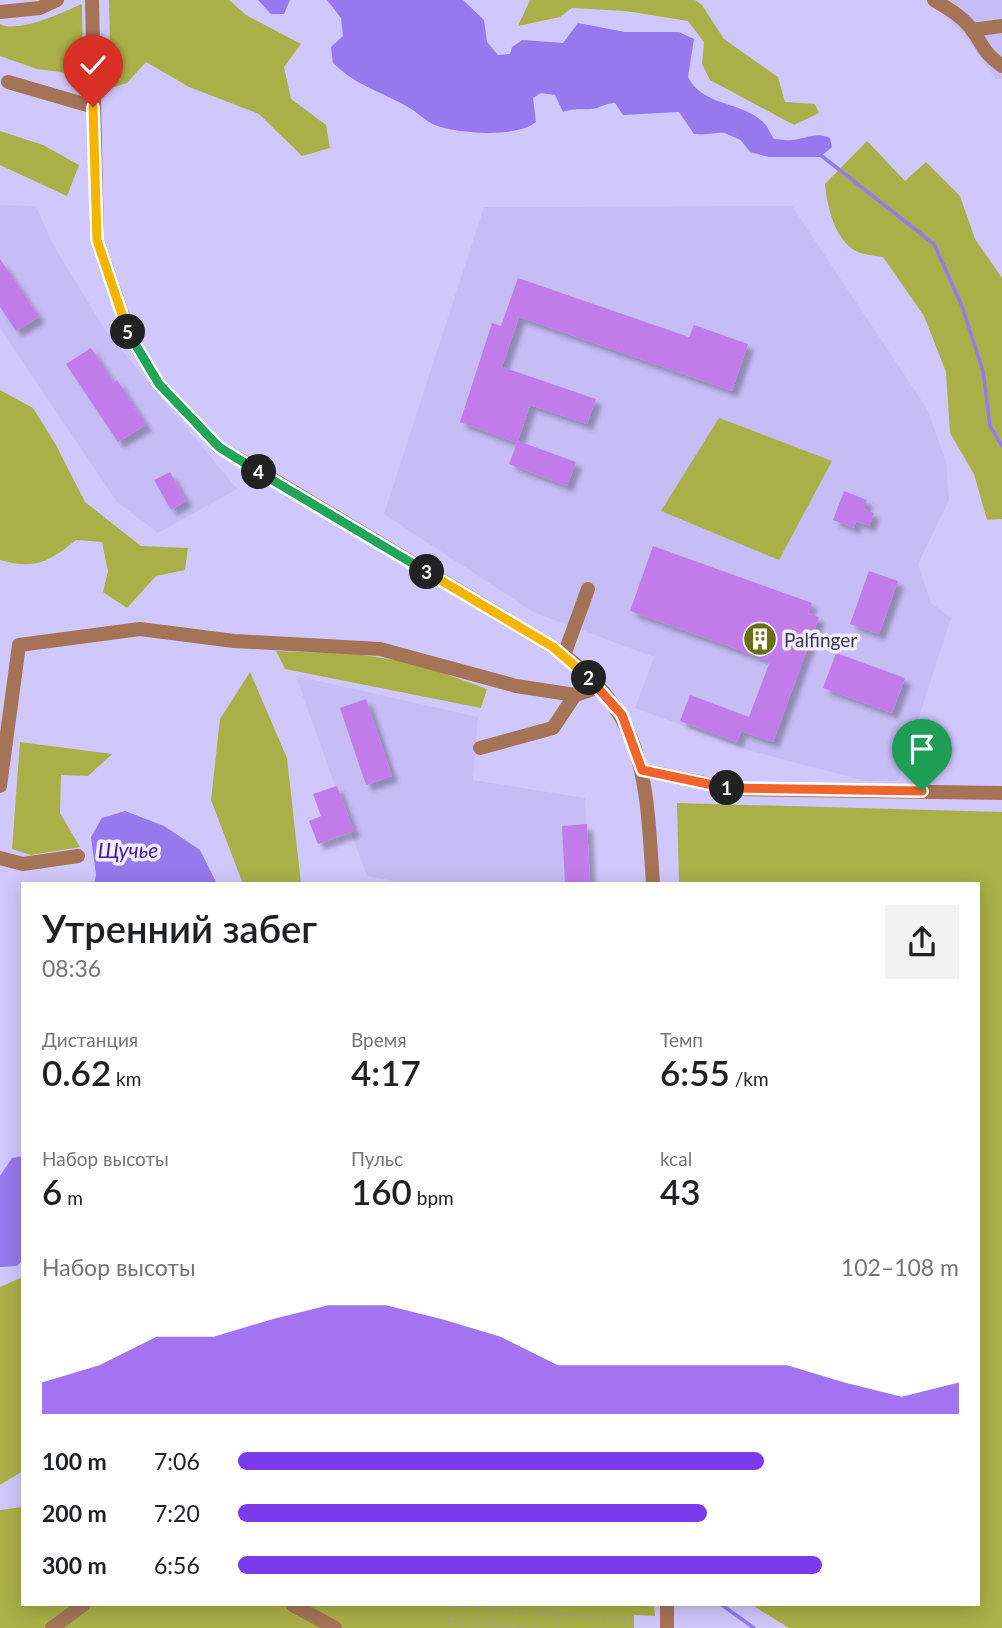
<!DOCTYPE html>
<html lang="ru">
<meta charset="utf-8">
<style>
:root{--surface:#fff;--page:#f2f2f2;--text:#202124;--muted:#757577;--accent:#7c3aed}
body{margin:0;font-family:Lato,sans-serif;background:var(--page);color:var(--text);height:100vh;display:flex;flex-direction:column;font-size:26px;white-space:nowrap}
*{box-sizing:border-box;margin:0}
p{font-size:23px;color:var(--muted)}
.icon{flex:none;width:38px;height:38px;fill:none;stroke:currentColor;stroke-width:2;stroke-linecap:round;stroke-linejoin:round}
.map{position:relative;flex:1;overflow:hidden}
.details{position:absolute;left:21px;top:882px;width:959px;height:724px;display:flex;flex-direction:column;background:var(--surface);border-radius:0px;box-shadow:0 4px 18px #0003}
.details>*{flex:none}
.pin{position:absolute;display:grid;place-items:center;width:60px;height:60px;color:#fff;margin:-72px -30px;border-radius:50% 50% 50% 0;rotate:-45deg;box-shadow:0 0 7px #0007}
.pin .icon{rotate:45deg}
.km{position:absolute;width:35px;height:35px;margin:-18px;border-radius:50%;background:#222;color:#fff;font-size:19px;line-height:35px;text-align:center}
.round{display:grid;place-items:center;flex:none;width:74px;height:74px;border-radius:0px;background:var(--page)}
.summary{display:flex;align-items:center;justify-content:space-between;height:119px;padding:0 21px}
h1{font-size:38px;font-weight:600;line-height:52px}
.figures{display:grid;grid-template-columns:repeat(3,1fr);gap:10px;height:119px;padding:7px 21px}
.figures div{display:grid;align-content:center}
.figures b{font-size:35px;font-weight:600}
.figures small{font-size:19px;font-weight:400}
.figures p{font-size:19px}
.chart{height:196px;padding:14px 21px}
.chart p{display:flex;justify-content:space-between}
.chart svg{width:100%;height:126px;margin-top:7px;fill:var(--accent);opacity:.7}
ul{padding:0 21px;list-style:none;font-size:23px}
li{display:grid;grid-template-columns:112px 84px 1fr;align-items:center;height:52px}
li i{height:18px;border-radius:9px;background:var(--accent)}
.map>svg:first-child{display:block}
.built{fill:#c6bcf6}
.green{fill:#aab048}
.water{fill:#9679ed}
.lines{fill:none;stroke-linecap:round;stroke-linejoin:round}
.stream{stroke:#9679ed;stroke-width:3.5}
.building{fill:#c27ce9;filter:url(#shadow)}
.path{stroke:#a19ac4;stroke-width:2.5;stroke-dasharray:2 5;stroke-linecap:butt}
.minor{stroke:#a57456;stroke-width:14}
.split-1-casing{stroke:#fff;stroke-width:14}
.split-2-casing{stroke:#fff;stroke-width:14}
.split-3-casing{stroke:#fff;stroke-width:14}
.split-4-casing{stroke:#fff;stroke-width:14}
.split-5-casing{stroke:#fff;stroke-width:14}
.split-6-casing{stroke:#fff;stroke-width:14}
.split-1{stroke:#f0652b;stroke-width:9}
.split-2{stroke:#f0652b;stroke-width:9}
.split-3{stroke:#f5b400;stroke-width:9}
.split-4{stroke:#22a559;stroke-width:9}
.split-5{stroke:#22a559;stroke-width:9}
.split-6{stroke:#f5b400;stroke-width:9}
.labels{text-anchor:middle;dominant-baseline:central;stroke-width:7;stroke-linejoin:round;paint-order:stroke}
.poi-label{font-size:19px;fill:#3c384d;stroke:#f0eefe;text-anchor:start}
.water-label{font-size:21px;font-style:italic;fill:#4d15a1;stroke:#f0eefe}
</style>
<div class="map">
<svg width="1002" height="1628" viewBox="0 0 1002 1628">
<defs>
<filter id="shadow"><feDropShadow dx="6" dy="6" stdDeviation="2" flood-color="#0004"/></filter>
</defs>
<rect width="100%" height="100%" fill="#d0c8fc"/>
<g class="built">
<polygon points="925,0 1002,0 1002,79 996,79 966,37 944,14"/>
<polygon points="0,205 36,206 52,243 105,330 237,489 158,533 117,502 0,328"/>
<polygon points="792,206 927,409 946,461 949,500 918,564 931,603 951,618 898,781 866,781 748,750 635,708 654,657 533,612 384,514 484,207"/>
<polygon points="296,676 478,717 473,780 585,798 590,884 410,884 367,876 351,832 318,844 309,821 321,816 313,795 335,786"/>
</g>
<g class="green">
<polygon points="109,0 229,0 246,15 301,44 284,67 291,99 326,125 330,148 302,156 259,114 189,87 146,62 127,83 111,88"/>
<polygon points="530,0 695,0 702,5 724,39 778,77 785,102 815,104 819,113 794,125 710,80 702,64 704,42 688,21 626,11 572,8 560,17 518,26"/>
<path d="M82 4 83 75 37 69 0 56V24C18 34 63 12 82 4Z"/>
<polygon points="0,131 43,145 79,165 67,196 0,165"/>
<path d="M867 141 905 181 926 162 960 196 975 239 1002 278V519L987 520 974 474 950 433 946 372 924 316 883 257C871 255 859 255 850 247 833 233 827 204 825 184Z"/>
<path d="M0 390 33 408 56 445 85 502 141 546 188 548 185 570 156 576 127 608 103 592 108 571 102 542 76 540C49 562 35 570 0 560Z"/>
<polygon points="719,418 832,461 779,560 661,511"/>
<polygon points="276,651 356,654 416,663 487,689 481,708 285,669"/>
<polygon points="250,672 287,758 301,884 243,884 211,800 220,719"/>
<polygon points="20,742 112,754 88,776 61,775 60,813 80,847 31,855 12,849"/>
<polygon points="677,803 1002,812 1002,1628 789,1628 752,1605 978,1605 978,884 679,884"/>
<polygon points="23,1277 23,1471 0,1485 0,1287"/>
<polygon points="23,1507 23,1605 654,1605 655,1616 634,1615 634,1628 0,1628 0,1510"/>
</g>
<g class="water">
<polygon points="258,0 290,0 284,14 271,14"/>
<path d="M327 0H463L484 20 487 42 498 55 510 54 512 47 522 40 563 43 578 23 625 32H679L694 39 688 77C701 105 741 102 762 121 767 125 770 133 774 139 780 139 786 141 791 140 805 139 817 131 830 138L832 147 820 157H769L750 152 736 134C721 130 710 136 694 134L679 112 623 115 615 103C605 103 600 108 592 109 581 110 574 108 563 112L555 95 541 93 533 98 536 122C517 138 458 134 435 125 425 121 417 112 408 107 382 92 355 85 333 63L331 47 343 36 341 18Z"/>
<polygon points="125,811 164,826 200,850 217,884 94,884 96,875 91,837 102,818"/>
<polygon points="23,1156 23,1260 17,1266 0,1267 0,1176 12,1158"/>
</g>
<g class="lines">
<g class="stream">
<polyline points="717,128 745,140"/>
<polyline points="818,153 934,244 962,306 983,371 990,426 1002,446"/>
<polyline points="722,1605 754,1628"/>
</g>
</g>
<g class="building">
<polygon points="0,259 39,317 16,331 0,307"/>
<polygon points="518,278 689,337 694,325 748,344 732,391 519,317 502,367 596,399 587,424 530,405 518,441 576,462 567,486 509,464 517,443 460,422 492,323 501,326"/>
<polygon points="91,348 114,383 117,380 146,425 118,442 66,364"/>
<polygon points="170,472 186,501 171,510 154,480"/>
<polygon points="844,491 867,500 864,509 874,513 869,526 856,521 854,528 833,520"/>
<polygon points="653,546 812,603 808,613 819,617 773,742 741,731 737,742 680,721 690,695 749,717 770,661 630,611"/>
<polygon points="869,571 898,581 879,634 850,624"/>
<polygon points="836,653 905,678 892,713 823,688"/>
<polygon points="366,699 392,776 366,785 340,708"/>
<polygon points="337,786 354,831 318,844 309,821 321,816 313,794"/>
<polygon points="587,824 590,884 565,884 562,826"/>
</g>
<g class="lines">
<g class="path">
<polyline points="449,1606 634,1620"/>
<polyline points="559,1615 559,1628"/>
<polyline points="447,1621 544,1628"/>
<polyline points="492,1625 493,1611"/>
</g>
<g class="minor">
<path d="M92 0 97 240 129 334 159 384 219 447 553 647C647 712 646 780 653 884"/>
<path d="M934 0C947 8 960 15 970 27 983 44 983 53 1002 66"/>
<polyline points="0,12 40,8 57,0"/>
<polyline points="972,30 1002,26"/>
<polyline points="8,82 94,107"/>
<polyline points="564,655 588,589"/>
<polyline points="480,748 553,728 575,695"/>
<polyline points="642,770 734,789 1002,793"/>
<polyline points="0,786 19,645 140,629 234,641 380,649 516,686 575,695 599,687"/>
<polyline points="0,858 23,864 78,856"/>
<polyline points="293,1605 335,1628"/>
<polyline points="667,1605 667,1628"/>
<polyline points="52,1628 83,1605"/>
</g>
</g>
<g class="lines">
<g class="split-1-casing">
<polyline id="split-1" points="727,788 922,791"/>
</g>
<g class="split-2-casing">
<polyline id="split-2" points="589,678 622,715 642,770 727,788"/>
</g>
<g class="split-3-casing">
<polyline id="split-3" points="427,572 553,647 589,678"/>
</g>
<g class="split-4-casing">
<polyline id="split-4" points="259,472 427,572"/>
</g>
<g class="split-5-casing">
<polyline id="split-5" points="128,332 159,384 219,447 259,472"/>
</g>
<g class="split-6-casing">
<polyline id="split-6" points="93,107 97,240 128,332"/>
</g>
<use href="#split-1" class="split-1"/>
<use href="#split-2" class="split-2"/>
<use href="#split-3" class="split-3"/>
<use href="#split-4" class="split-4"/>
<use href="#split-5" class="split-5"/>
<use href="#split-6" class="split-6"/>
</g>
<defs>
<g id="building-disc" transform="scale(1.75)"><circle r="9.5" fill="#6b6f14" stroke="#f0eefe"/><path d="M-4-6H4V6H1V3H-1V6H-4ZM-2.5-4.3h1.7v1.8h-1.7ZM.8-4.3h1.7v1.8H.8ZM-2.5-1h1.7V.8h-1.7ZM.8-1h1.7V.8H.8Z" fill="#fff"/></g>
</defs>
<g fill-rule="evenodd">
<use href="#building-disc" x="760" y="639"/>
</g>
<g class="labels">
<g class="poi-label">
<text x="784" y="639">Palfinger</text>
</g>
<g class="water-label">
<text x="128" y="849">Щучье</text>
</g>
</g>
</svg>
<div class="pin" style="left:922px;top:791px;background:#1e9e55"><svg class="icon" aria-label="arrive" viewBox="0 0 24 24"><path d="M6 21V4h12l-3 4 3 4H6"/></svg></div>
<div class="pin" style="left:93px;top:107px;background:#d93025"><svg class="icon" aria-label="check" viewBox="0 0 24 24"><path d="M5 12l5 5 9-10"/></svg></div>
<b class="km" style="left:727px;top:788px">1</b>
<b class="km" style="left:589px;top:678px">2</b>
<b class="km" style="left:427px;top:572px">3</b>
<b class="km" style="left:259px;top:472px">4</b>
<b class="km" style="left:128px;top:332px">5</b>
<section class="details">
<div class="summary"><div><h1>Утренний забег</h1><p>08:36</p></div><a class="round"><svg class="icon" aria-label="share" viewBox="0 0 24 24"><path d="M12 15V3M7 8l5-5 5 5M5 13v7h14v-7"/></svg></a></div>
<div class="figures">
<div><p>Дистанция</p><b>0.62<small> km</small></b></div>
<div><p>Время</p><b>4:17</b></div>
<div><p>Темп</p><b>6:55<small> /km</small></b></div>
</div>
<div class="figures">
<div><p>Набор высоты</p><b>6<small> m</small></b></div>
<div><p>Пульс</p><b>160<small> bpm</small></b></div>
<div><p>kcal</p><b>43</b></div>
</div>
<div class="chart"><p><span>Набор высоты</span>102–108 m</p>
<svg viewBox="0 0 160 44" preserveAspectRatio="none"><path d="M0 44V33L10 27L20 17L30 17L40 11L50 6L60 6L70 11L80 17L90 27L100 27L110 27L120 27L130 27L140 33L150 38L160 33V44z"/></svg>
</div>
<ul>
<li><b>100 m</b>7:06<i style="width:73%"></i></li>
<li><b>200 m</b>7:20<i style="width:65%"></i></li>
<li><b>300 m</b>6:56<i style="width:81%"></i></li>
</ul>
</section>
</div>
